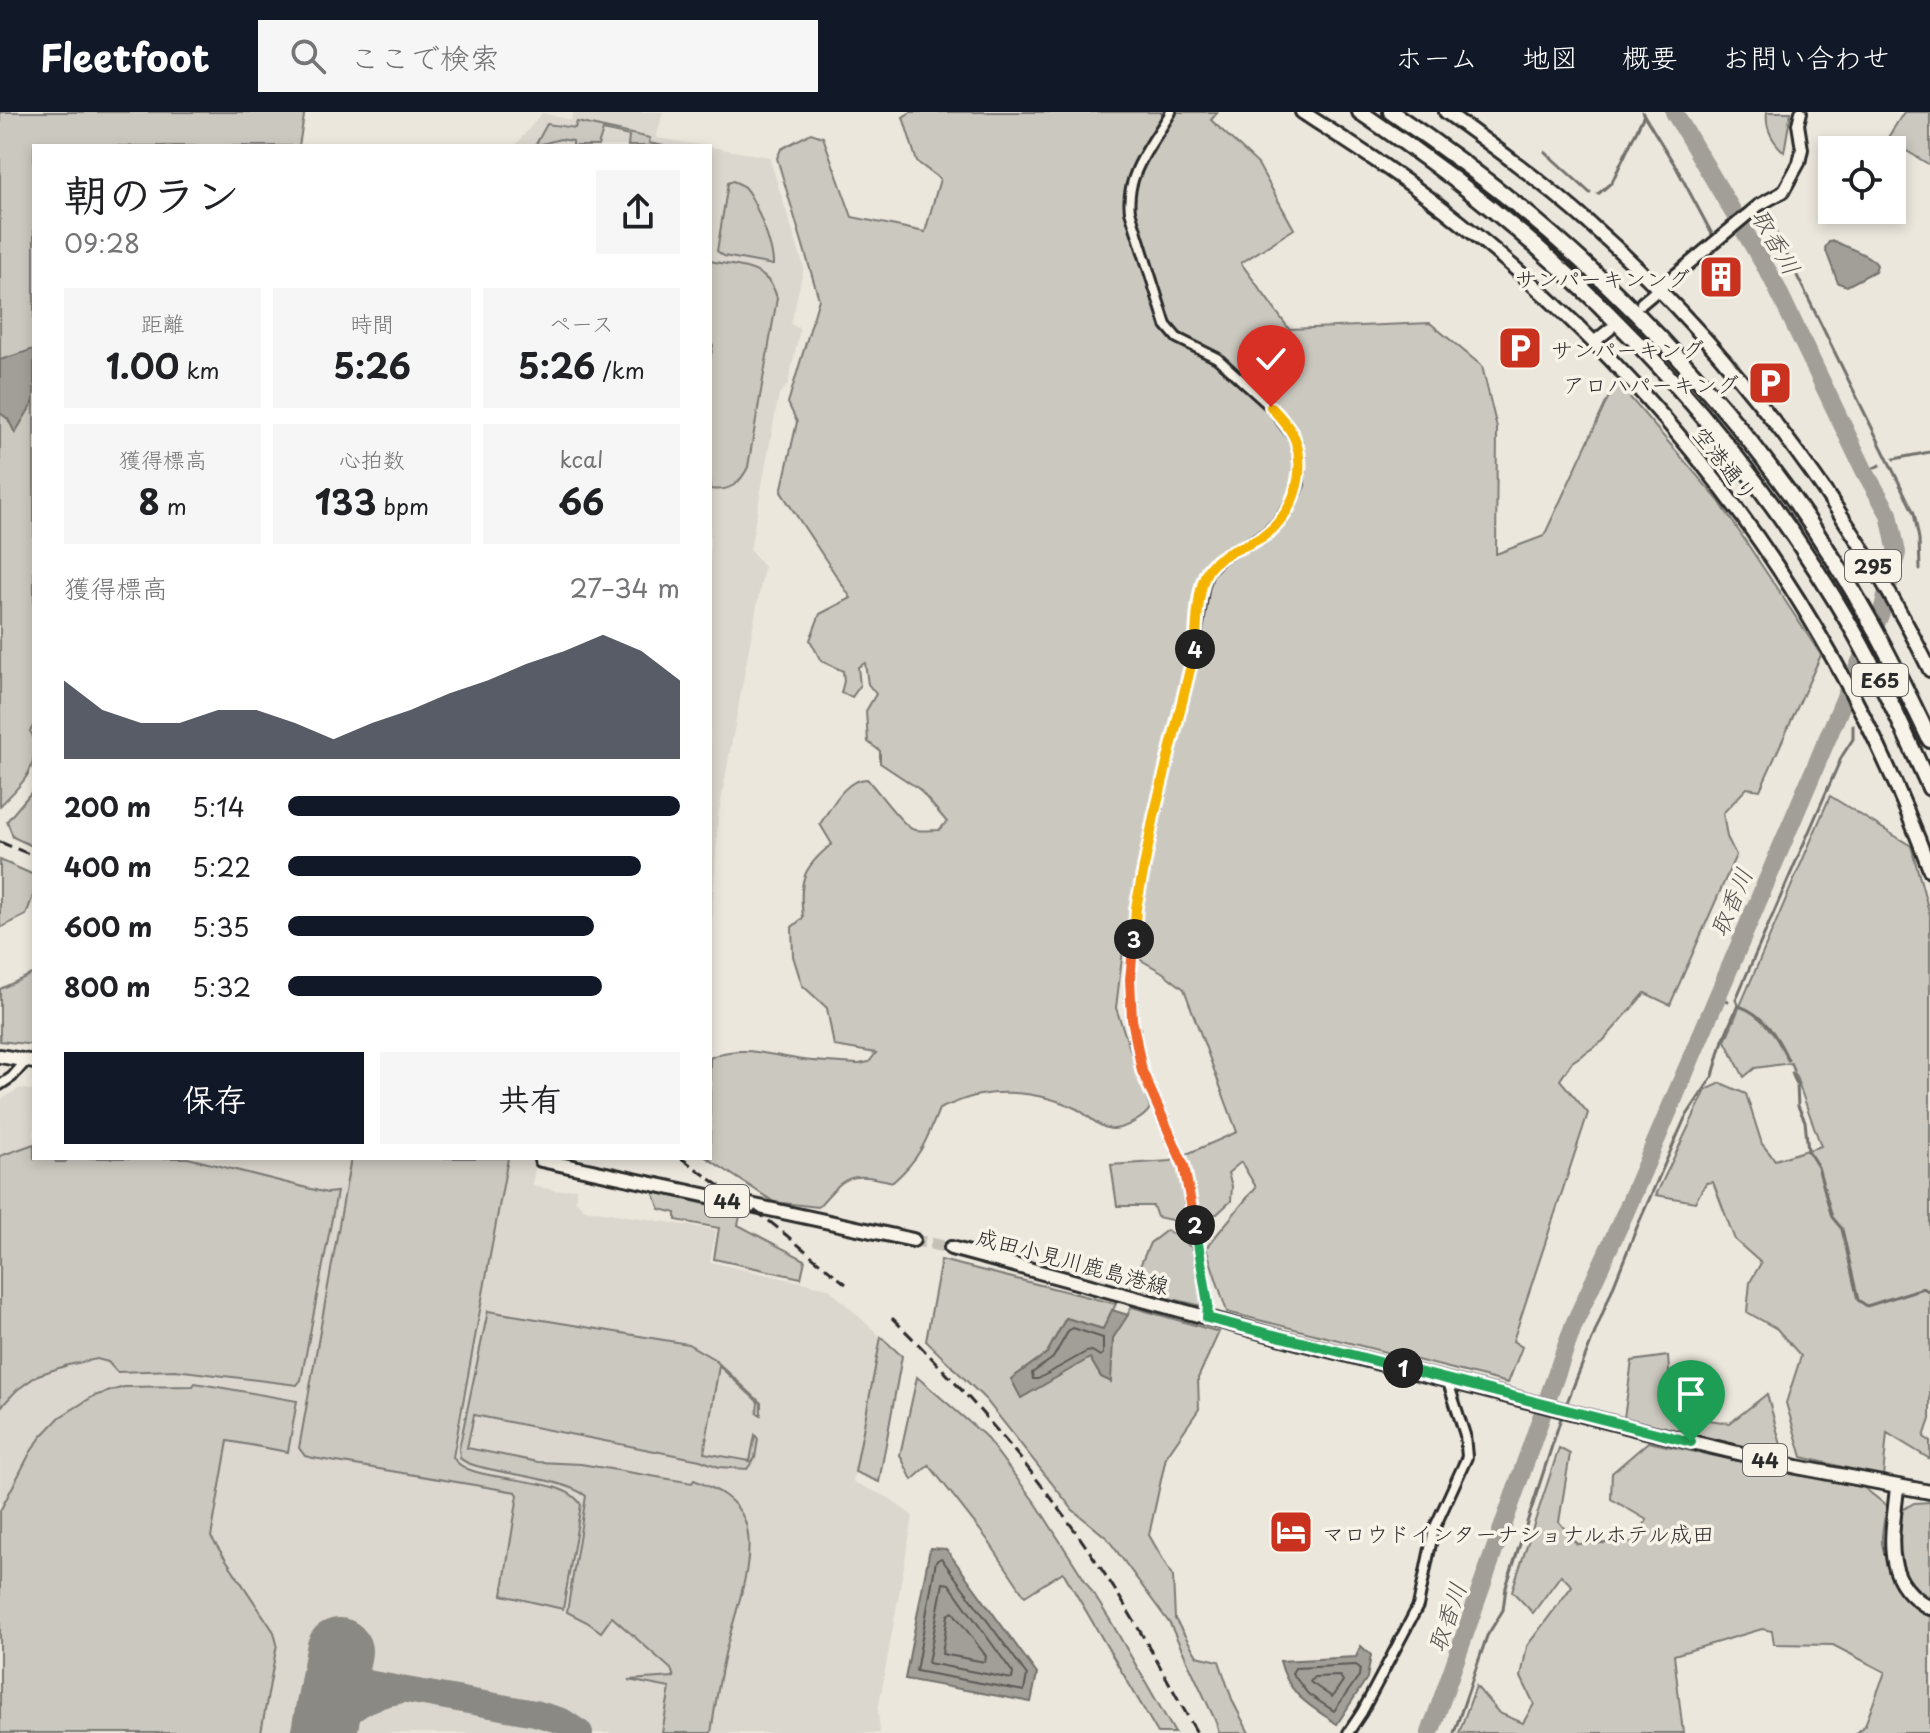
<!DOCTYPE html>
<html lang="ja">
<meta charset="utf-8">
<style>
:root{--surface:#fff;--page:#f6f6f6;--text:#202124;--muted:#757577;--accent:#111827}
body{margin:0;font-family:"Playpen Sans","Klee One",sans-serif;background:var(--page);color:var(--text);height:100vh;display:flex;flex-direction:column;font-size:30px;white-space:nowrap}
*{box-sizing:border-box;margin:0}
p{font-size:26px;color:var(--muted)}
.icon{flex:none;width:44px;height:44px;fill:none;stroke:currentColor;stroke-width:2;stroke-linecap:round;stroke-linejoin:round}
.map{position:relative;flex:1;overflow:hidden}
.details{position:absolute;left:32px;top:32px;width:680px;height:1016px;display:flex;flex-direction:column;background:var(--surface);border-radius:0px;box-shadow:0 4px 12px #0003}
.details>*{flex:none}
.controls{position:absolute;left:1818px;top:24px;display:grid;gap:16px}
.controls a{display:grid;place-items:center;width:88px;height:88px;border-radius:0px;background:var(--surface);box-shadow:0 4px 12px #0003;font-size:40px}
.pin{position:absolute;display:grid;place-items:center;width:68px;height:68px;color:#fff;margin:-82px -34px;border-radius:50% 50% 50% 0;rotate:-45deg;box-shadow:0 0 8px #0007}
.pin .icon{rotate:45deg}
.km{position:absolute;width:40px;height:40px;margin:-20px;border-radius:50%;background:#222;color:#fff;font-size:22px;line-height:40px;text-align:center}
.round{display:grid;place-items:center;flex:none;width:84px;height:84px;border-radius:0px;background:var(--page)}
.headline{display:flex;align-items:center;justify-content:space-between;height:136px;padding:0 32px}
h1{font-size:44px;font-weight:700;line-height:60px}
.figures{display:grid;grid-template-columns:repeat(3,1fr);gap:12px;height:136px;padding:8px 32px}
.figures div{display:grid;align-content:center;border-radius:0px;background:var(--page);text-align:center}
.figures b{font-size:34px;font-weight:700}
.figures small{font-size:22px;font-weight:400}
.figures p{font-size:22px}
.chart{height:224px;padding:16px 32px}
.chart p{display:flex;justify-content:space-between}
.chart svg{width:100%;height:144px;margin-top:8px;fill:var(--accent);opacity:.7}
.action{display:flex;gap:16px;margin-top:auto;padding:16px 32px}
.action a{flex:1;height:92px;border-radius:0px;background:var(--accent);color:#fff;font-size:32px;font-weight:700;line-height:92px;text-align:center}
.action a+a{background:var(--page);color:var(--text)}
ul{padding:0 32px;list-style:none;font-size:26px}
li{display:grid;grid-template-columns:128px 96px 1fr;align-items:center;height:60px}
li i{height:20px;border-radius:10px;background:var(--accent)}
header{display:flex;align-items:center;gap:48px;box-sizing:border-box;height:112px;padding:0 40px;background:var(--accent);color:#fff}
header strong{font-size:38px}
nav{display:flex;gap:44px;margin-inline-start:auto;font-size:28px}
.search{width:560px;height:72px;background:var(--page);display:flex;align-items:center;gap:20px;box-sizing:border-box;padding:0 28px;border-radius:0px;color:var(--muted);font-size:30px}
.map>svg:first-child{display:block}
.built{fill:#dbd7ce}
.green{fill:#cbc8bf;stroke:#7b7a75;stroke-width:2}
.water{fill:#a29f98;stroke:#72716c;stroke-width:2}
.lines{fill:none;stroke-linecap:round;stroke-linejoin:round}
.shore{stroke:#5b5957;stroke-width:2}
.stream{stroke:#72716c;stroke-width:3}
.river{stroke:#a29f98;stroke-width:18}
.taxiway{stroke:#8b8984;stroke-width:26}
.runway{stroke:#8b8984;stroke-width:66}
.primary-tunnel{stroke:#c5c1b9;stroke-width:12;stroke-dasharray:12 6;stroke-linecap:butt}
.minor-casing{stroke:#2b2b2b;stroke-width:14}
.tertiary-casing{stroke:#2b2b2b;stroke-width:16}
.primary-casing{stroke:#2b2b2b;stroke-width:18}
.trunk-casing{stroke:#2b2b2b;stroke-width:18}
.motorway-casing{stroke:#2b2b2b;stroke-width:20}
.minor{stroke:#f7f3e8;stroke-width:8}
.tertiary{stroke:#f7f3e8;stroke-width:10}
.primary{stroke:#f7f3e8;stroke-width:12}
.trunk{stroke:#f7f3e8;stroke-width:12}
.motorway{stroke:#f7f3e8;stroke-width:14}
.rail{stroke:#2b2b2b;stroke-width:3;stroke-dasharray:12 6;stroke-linecap:butt}
.split-1-casing{stroke:#fff;stroke-width:16}
.split-2-casing{stroke:#fff;stroke-width:16}
.split-3-casing{stroke:#fff;stroke-width:16}
.split-4-casing{stroke:#fff;stroke-width:16}
.split-5-casing{stroke:#fff;stroke-width:16}
.split-1{stroke:#22a559;stroke-width:10}
.split-2{stroke:#22a559;stroke-width:10}
.split-3{stroke:#f0652b;stroke-width:10}
.split-4{stroke:#f5b400;stroke-width:10}
.split-5{stroke:#f5b400;stroke-width:10}
.labels{text-anchor:middle;dominant-baseline:central;stroke-width:7;stroke-linejoin:round;paint-order:stroke}
.shield{fill:#f7f3e8;stroke:#686764;stroke-width:2}
.shield-label{font-size:20px;font-weight:bold;fill:#2b2b2b}
.poi-label{font-size:22px;fill:#2b2b2b;stroke:#f7f3e8;text-anchor:end}
.street-label{font-size:22px;fill:#2b2b2b;stroke:#f7f3e8}
.water-label{font-size:24px;font-style:italic;fill:#555451;stroke:#f7f3e8}
</style>
<header>
<strong>Fleetfoot</strong>
<div class="search"><svg class="icon" aria-label="search" viewBox="0 0 24 24"><circle cx="10" cy="10" r="6"/><path d="M15 15l6 6"/></svg>ここで検索</div>
<nav><a>ホーム</a><a>地図</a><a>概要</a><a>お問い合わせ</a></nav>
</header>
<div class="map">
<svg width="1930" height="1621" viewBox="0 0 1930 1621">
<rect width="100%" height="100%" fill="#ebe7dd"/>
<filter id="ink" filterUnits="userSpaceOnUse"><feTurbulence type="fractalNoise" baseFrequency=".0125" numOctaves="2"/><feDisplacementMap in="SourceGraphic" scale="16" xChannelSelector="R" yChannelSelector="G"/><feConvolveMatrix kernelMatrix="1 2 1 2 8 2 1 2 1" color-interpolation-filters="sRGB"/></filter>
<g filter="url(#ink)">
<g class="built">
<polygon points="574,0 663,0 656,26 706,34 515,34 542,1 571,8"/>
<polygon points="710,35 769,45 804,155 791,212 800,217 788,273 779,282 750,438 764,455 718,705 710,848"/>
<polygon points="20,976 34,979 34,1046 537,1046 532,1073 557,1079 576,1076 576,1088 584,1097 716,1118 710,1150 828,1176 881,1225 853,1370 889,1386 913,1404 878,1598 880,1621 0,1621 0,988"/>
</g>
<g class="green">
<path d="M0 0H304V4L299 34H34V613L30 619C35 626 34 630 34 638 34 664 17 676 0 694Z"/>
<path d="M911 0H1218L1211 8 1258 52 1294 117 1241 151 1289 217 1430 211 1482 254 1497 316 1496 442 1544 424 1616 269 1719 389 1821 543 1760 678 1747 676 1723 701 1727 725 1736 743 1670 893 1645 881 1603 929 1572 950 1560 968 1588 1001 1513 1229 1522 1235 1508 1271 1227 1200 1206 1136 1256 1075 1241 1050 1228 1061 1232 1074 1231 1089 1217 1102H1191L1185 1111 1157 1105 1153 1094H1117L1111 1053 1171 1049 1237 1020 1184 877 1162 860 1123 838 1116 896 1150 996C1145 1006 1125 1016 1114 1017 1101 1018 1088 1003 1077 997 1049 983 1011 977 980 983 966 985 952 992 939 997 926 1030 920 1046 893 1070 849 1060 847 1062 818 1095L774 1090 707 1046H710V946C738 931 773 944 803 948 821 950 841 951 859 952L869 950 876 941 834 934 827 896 802 873 793 844 792 815 803 806C799 768 802 756 832 732L820 712C832 695 844 667 867 667 878 679 901 712 912 717 920 720 930 718 939 718L947 710 919 677 880 651V639L868 630 866 599 876 582 868 572 865 551 858 555 860 574 852 585 841 581 844 569 843 559 821 549 810 528 820 502 851 486 781 380 797 310 788 291 819 187 777 46 781 37 811 21 823 25 852 105 925 120 940 67 917 50 903 5Z"/>
<path d="M1767 0H1791L1784 40C1772 29 1765 16 1767 0Z"/>
<polygon points="1904,0 1930,0 1930,53 1887,27"/>
<polygon points="577,10 650,26 649,31 664,34 628,34 629,24 603,18 598,34 573,34 573,29 560,27 535,34 547,12 575,16"/>
<path d="M733 69C737 71 740 71 744 75 755 86 774 138 773 153L724 144 717 139 728 71Z"/>
<path d="M710 149C738 155 769 153 777 186L748 355C740 372 729 380 710 377V247L713 233 710 231Z"/>
<polygon points="34,677 34,735 13,725 7,709"/>
<polygon points="1830,684 1911,734 1930,803 1930,1307 1924,1325 1930,1329 1930,1347 1887,1321 1883,1365 1802,1345 1786,1291 1801,1244 1777,1217 1747,1200 1750,1170 1761,1151 1735,1128 1713,1070 1706,1071 1695,1090 1656,1083 1706,978 1721,971 1746,982 1762,1032 1775,1048 1821,1034 1791,951 1755,956 1744,965 1725,929"/>
<polygon points="0,748 34,763 34,781 26,803 0,816"/>
<polygon points="34,861 34,933 0,929 0,877"/>
<polygon points="34,1032 34,1046 54,1046 56,1050 65,1050 69,1046 188,1046 327,1081 337,1080 301,1268 297,1273 175,1258 117,1260 108,1250 97,1247 68,1253 38,1263 17,1278 0,1296 0,1044"/>
<path d="M351 1046H508L453 1345C467 1374 563 1360 581 1393L563 1497 502 1483 518 1383 516 1380 313 1346 305 1344 299 1336Z"/>
<polygon points="653,1080 741,1100 738,1113 805,1148 801,1166 714,1147 719,1116 676,1108 676,1101 660,1097"/>
<polygon points="1167,1118 1195,1138 1202,1194 1130,1177 1150,1131"/>
<polygon points="941,1148 1116,1192 1103,1217 1066,1206 1047,1241 1011,1267 1090,1246 1101,1265 1110,1269 1113,1226 1132,1195 1219,1220 1198,1266 1199,1297 1166,1345 1149,1423 1173,1465 1175,1507 1197,1544 1219,1549 1233,1590 1249,1621 1219,1621 1216,1610 1170,1512 1107,1426 1073,1398 986,1288 926,1229"/>
<path d="M488 1199 688 1232 714 1247 761 1291V1303L757 1301 758 1290 719 1254 704 1341 750 1349 755 1323 758 1327 755 1346 747 1357 719 1355 700 1348 474 1303 467 1336 538 1350 581 1352 692 1371 694 1368C716 1377 736 1386 745 1409 758 1446 733 1505 725 1542 719 1568 715 1595 711 1621H662L670 1576 628 1568 674 1565 671 1557 612 1505 601 1520 587 1510 567 1500 586 1384C560 1363 473 1361 460 1346L459 1337Z"/>
<polygon points="881,1225 902,1244 879,1370 855,1360"/>
<polygon points="1668,1244 1672,1303 1730,1311 1767,1282 1784,1344 1624,1306 1632,1249"/>
<polygon points="917,1265 984,1323 1037,1393 1110,1508 1175,1621 1158,1621 1063,1460 1025,1484 987,1427 929,1353 912,1368 900,1343"/>
<polygon points="195,1271 297,1289 288,1340 228,1329 211,1425 274,1520 277,1532 261,1621 0,1621 0,1399 30,1341 41,1325 60,1305 94,1284 124,1275 193,1274"/>
<path d="M1648 1330 1863 1375 1887 1394C1885 1405 1881 1419 1882 1431 1886 1459 1904 1489 1930 1502V1621H1857L1865 1613 1885 1560 1833 1533 1774 1532 1772 1519 1762 1517 1674 1543 1683 1621H1459L1476 1574 1499 1601 1523 1611 1534 1592 1521 1565 1527 1534 1572 1474 1561 1463 1533 1501 1512 1479 1559 1336 1570 1342 1559 1410 1577 1432 1634 1430 1647 1408 1611 1387 1612 1361Z"/>
<path d="M1930 1390V1485C1892 1465 1899 1434 1902 1398L1914 1391Z"/>
</g>
<g class="water">
<path d="M1834 129C1846 135 1871 143 1877 153L1875 159 1847 174 1838 171 1825 136 1829 130Z"/>
<polygon points="34,237 34,289 15,321 8,307 0,301 0,248"/>
<polygon points="1112,1198 1128,1203 1113,1226 1111,1270 1101,1265 1090,1246 1021,1286 1011,1267 1047,1241 1066,1206 1103,1217"/>
<polygon points="930,1436 946,1437 1037,1562 1031,1590 905,1567"/>
<path d="M1361 1534 1371 1543 1367 1566 1337 1612C1309 1593 1289 1584 1280 1549L1356 1545Z"/>
</g>
<g class="lines">
<g class="shore">
<polygon points="1073,1216 1103,1226 1103,1242 1100,1244 1092,1239 1086,1240 1038,1267 1033,1267 1032,1261 1053,1246 1069,1218"/>
<polygon points="941,1446 1027,1563 1024,1579 916,1559 936,1449"/>
<polygon points="943,1471 949,1472 1013,1561 1012,1567 928,1551"/>
<polygon points="953,1500 986,1544 985,1550 942,1542 948,1503"/>
<polygon points="1356,1553 1360,1556 1359,1564 1334,1599 1308,1582 1292,1561 1295,1556"/>
<polygon points="1340,1564 1343,1569 1332,1585 1310,1570 1314,1565"/>
</g>
<g class="stream">
<polyline points="1642,0 1676,55 1712,122"/>
<polyline points="1545,40 1590,81"/>
<polyline points="1598,82 1612,70 1644,3"/>
<polyline points="1768,99 1771,111 1914,401 1919,427 1920,458"/>
<polyline points="1894,347 1930,340"/>
<polyline points="1865,360 1880,353"/>
<polyline points="1717,885 1728,889"/>
<path d="M1739 894C1763 902 1778 925 1788 948"/>
<polyline points="1792,961 1797,973 1798,994 1805,1009 1808,1039 1818,1055 1832,1105 1842,1117 1858,1188 1867,1194 1923,1176 1930,1180"/>
<polyline points="1566,1293 1637,1115 1685,1006 1713,964 1723,928 1738,893 1736,887 1842,644 1853,627 1853,613"/>
<polyline points="1454,1621 1487,1524 1503,1498 1506,1475 1563,1300"/>
</g>
<polyline class="river" points="1430,1621 1574,1212 1626,1099 1883,496 1897,441 1889,402 1865,360 1772,166 1674,0"/>
<g class="taxiway">
<polyline points="334,1565 535,1601 562,1609 580,1621"/>
<path d="M330 1621C346 1598 369 1583 398 1579"/>
</g>
<polyline class="runway" points="324,1621 339,1539"/>
<polyline class="primary-tunnel" points="913,1128 951,1136"/>
<g class="minor-casing">
<g id="minor">
<path d="M1171 0C1153 31 1125 62 1130 99L1166 213 1177 226 1217 246 1271 295 1296 328 1299 346V372L1293 387 1280 408 1265 422 1220 447 1208 459 1203 477 1194 542 1154 704 1136 796 1130 867 1132 907 1142 959 1184 1054 1208 1192 1207 1206"/>
<polyline points="0,973 12,965 26,949"/>
<polyline points="1348,1621 1362,1600 1418,1494 1434,1417 1467,1345 1465,1323 1447,1267"/>
</g>
</g>
<g class="tertiary-casing">
<g id="tertiary">
<polyline points="1642,191 1759,93 1783,80 1799,51 1802,37 1798,12 1801,0"/>
<polyline points="1594,230 1610,217"/>
</g>
</g>
<g class="primary-casing">
<g id="primary">
<polyline points="0,944 34,950"/>
<polyline points="541,1048 913,1128"/>
<polyline points="951,1136 1301,1231 1633,1316 1797,1355 1930,1380"/>
</g>
</g>
<g class="trunk-casing">
<g id="trunk">
<path d="M1302 0C1356 35 1411 70 1461 111 1675 283 1835 499 1930 758"/>
<path d="M1446 0C1496 36 1544 71 1590 112 1725 231 1851 396 1930 558"/>
<path d="M1897 1375C1893 1422 1879 1468 1930 1496"/>
</g>
</g>
<g class="motorway-casing">
<g id="motorway">
<path d="M1360 0C1564 136 1730 305 1853 518 1882 569 1906 623 1930 676"/>
<path d="M1391 0C1583 128 1758 306 1870 509 1892 548 1911 588 1930 628"/>
</g>
</g>
<use href="#minor" class="minor"/>
<use href="#tertiary" class="tertiary"/>
<use href="#primary" class="primary"/>
<use href="#trunk" class="trunk"/>
<use href="#motorway" class="motorway"/>
<g class="rail">
<polyline points="0,730 34,744"/>
<polyline points="681,1046 769,1109 846,1172"/>
<path d="M892 1206C971 1283 1041 1366 1102 1458 1137 1510 1166 1566 1197 1621"/>
</g>
</g>
</g>
<g class="lines" filter="url(#ink)">
<g class="split-1-casing">
<polyline id="split-1" points="1403,1256 1691,1330"/>
</g>
<g class="split-2-casing">
<polyline id="split-2" points="1195,1113 1208,1192 1207,1206 1403,1256"/>
</g>
<g class="split-3-casing">
<polyline id="split-3" points="1134,827 1130,867 1132,907 1142,959 1184,1054 1195,1113"/>
</g>
<g class="split-4-casing">
<polyline id="split-4" points="1134,827 1136,796 1154,704 1195,537"/>
</g>
<g class="split-5-casing">
<path id="split-5" d="M1195 537C1197 516 1197 476 1208 458 1220 440 1248 435 1265 423 1293 402 1306 363 1296 330 1292 317 1280 305 1271 295"/>
</g>
<use href="#split-1" class="split-1"/>
<use href="#split-2" class="split-2"/>
<use href="#split-3" class="split-3"/>
<use href="#split-4" class="split-4"/>
<use href="#split-5" class="split-5"/>
</g>
<defs>
<g id="building-square" transform="scale(2.3)"><rect x="-9" y="-9" width="18" height="18" rx="4" fill="#c8321e" stroke="#f7f3e8"/><path d="M-4-6H4V6H1V3H-1V6H-4ZM-2.5-4.3h1.7v1.8h-1.7ZM.8-4.3h1.7v1.8H.8ZM-2.5-1h1.7V.8h-1.7ZM.8-1h1.7V.8H.8Z" fill="#fff"/></g>
<g id="parking-square" transform="scale(2.3)"><rect x="-9" y="-9" width="18" height="18" rx="4" fill="#c8321e" stroke="#f7f3e8"/><path d="M-3.5-5.5H1a3.5 3.5 0 0 1 0 7H-1V5.5H-3.5ZM-1-3.4V-.6H.8a1.4 1.4 0 0 0 0-2.8Z" fill="#fff"/></g>
<g id="hotel-square" transform="scale(2.3)"><rect x="-9" y="-9" width="18" height="18" rx="4" fill="#c8321e" stroke="#f7f3e8"/><path d="M-6-4.5h1.5V1H6V5H4.5V3h-9V5H-6ZM-4 0a1.8 1.8 0 1 1 3.6 0ZM.5 0V-2.5h3Q6-2.5 6 0Z" fill="#fff"/></g>
</defs>
<g fill-rule="evenodd">
<use href="#building-square" x="1721" y="165"/>
<use href="#parking-square" x="1520" y="236"/>
<use href="#parking-square" x="1770" y="271"/>
<use href="#hotel-square" x="1291" y="1420"/>
</g>
<g class="labels">
<g class="shield">
<rect x="1845" y="438" width="56" height="32" rx="6"/>
<rect x="1852" y="552" width="56" height="32" rx="6"/>
<rect x="705" y="1073" width="44" height="32" rx="6"/>
<rect x="1743" y="1332" width="44" height="32" rx="6"/>
</g>
<g class="shield-label">
<text x="1873" y="454">295</text>
<text x="1880" y="568">E65</text>
<text x="727" y="1089">44</text>
<text x="1765" y="1348">44</text>
</g>
<g class="poi-label">
<text x="1690" y="165">サンパーキンング</text>
<text x="1551" y="236" text-anchor="start">サンパーキング</text>
<text x="1739" y="271">アロハパーキング</text>
<text x="1322" y="1420" text-anchor="start">マロウドインターナショナルホテル成田</text>
</g>
<g class="street-label">
<text transform="translate(1726 351) rotate(52)">空港通り</text>
<text transform="translate(1073 1148) rotate(15)">成田小見川鹿島港線</text>
</g>
<g class="water-label">
<text transform="translate(1777 129) rotate(60)">取香川</text>
<text transform="translate(1730 790) rotate(-67)">取香川</text>
<text transform="translate(1446 1505) rotate(-71)">取香川</text>
</g>
</g>
</svg>
<div class="controls">
<a><svg class="icon" aria-label="locate" viewBox="0 0 24 24"><circle cx="12" cy="12" r="6"/><path d="M12 2v4M12 18v4M2 12h4M18 12h4"/></svg></a>
</div>
<div class="pin" style="left:1691px;top:1330px;background:#1e9e55"><svg class="icon" aria-label="arrive" viewBox="0 0 24 24"><path d="M6 21V4h12l-3 4 3 4H6"/></svg></div>
<div class="pin" style="left:1271px;top:295px;background:#d93025"><svg class="icon" aria-label="check" viewBox="0 0 24 24"><path d="M5 12l5 5 9-10"/></svg></div>
<b class="km" style="left:1403px;top:1256px">1</b>
<b class="km" style="left:1195px;top:1113px">2</b>
<b class="km" style="left:1134px;top:827px">3</b>
<b class="km" style="left:1195px;top:537px">4</b>
<section class="details">
<div class="headline"><div><h1>朝のラン</h1><p>09:28</p></div><a class="round"><svg class="icon" aria-label="share" viewBox="0 0 24 24"><path d="M12 15V3M7 8l5-5 5 5M5 13v7h14v-7"/></svg></a></div>
<div class="figures">
<div><p>距離</p><b>1.00<small> km</small></b></div>
<div><p>時間</p><b>5:26</b></div>
<div><p>ペース</p><b>5:26<small> /km</small></b></div>
</div>
<div class="figures">
<div><p>獲得標高</p><b>8<small> m</small></b></div>
<div><p>心拍数</p><b>133<small> bpm</small></b></div>
<div><p>kcal</p><b>66</b></div>
</div>
<div class="chart"><p><span>獲得標高</span>27–34 m</p>
<svg viewBox="0 0 160 44" preserveAspectRatio="none"><path d="M0 44V20L10 29L20 33L30 33L40 29L50 29L60 33L70 38L80 33L90 29L100 24L110 20L120 15L130 11L140 6L150 11L160 20V44z"/></svg>
</div>
<ul>
<li><b>200 m</b>5:14<i style="width:100%"></i></li>
<li><b>400 m</b>5:22<i style="width:90%"></i></li>
<li><b>600 m</b>5:35<i style="width:78%"></i></li>
<li><b>800 m</b>5:32<i style="width:80%"></i></li>
</ul>
<div class="action"><a>保存</a><a>共有</a></div>
</section>
</div>
